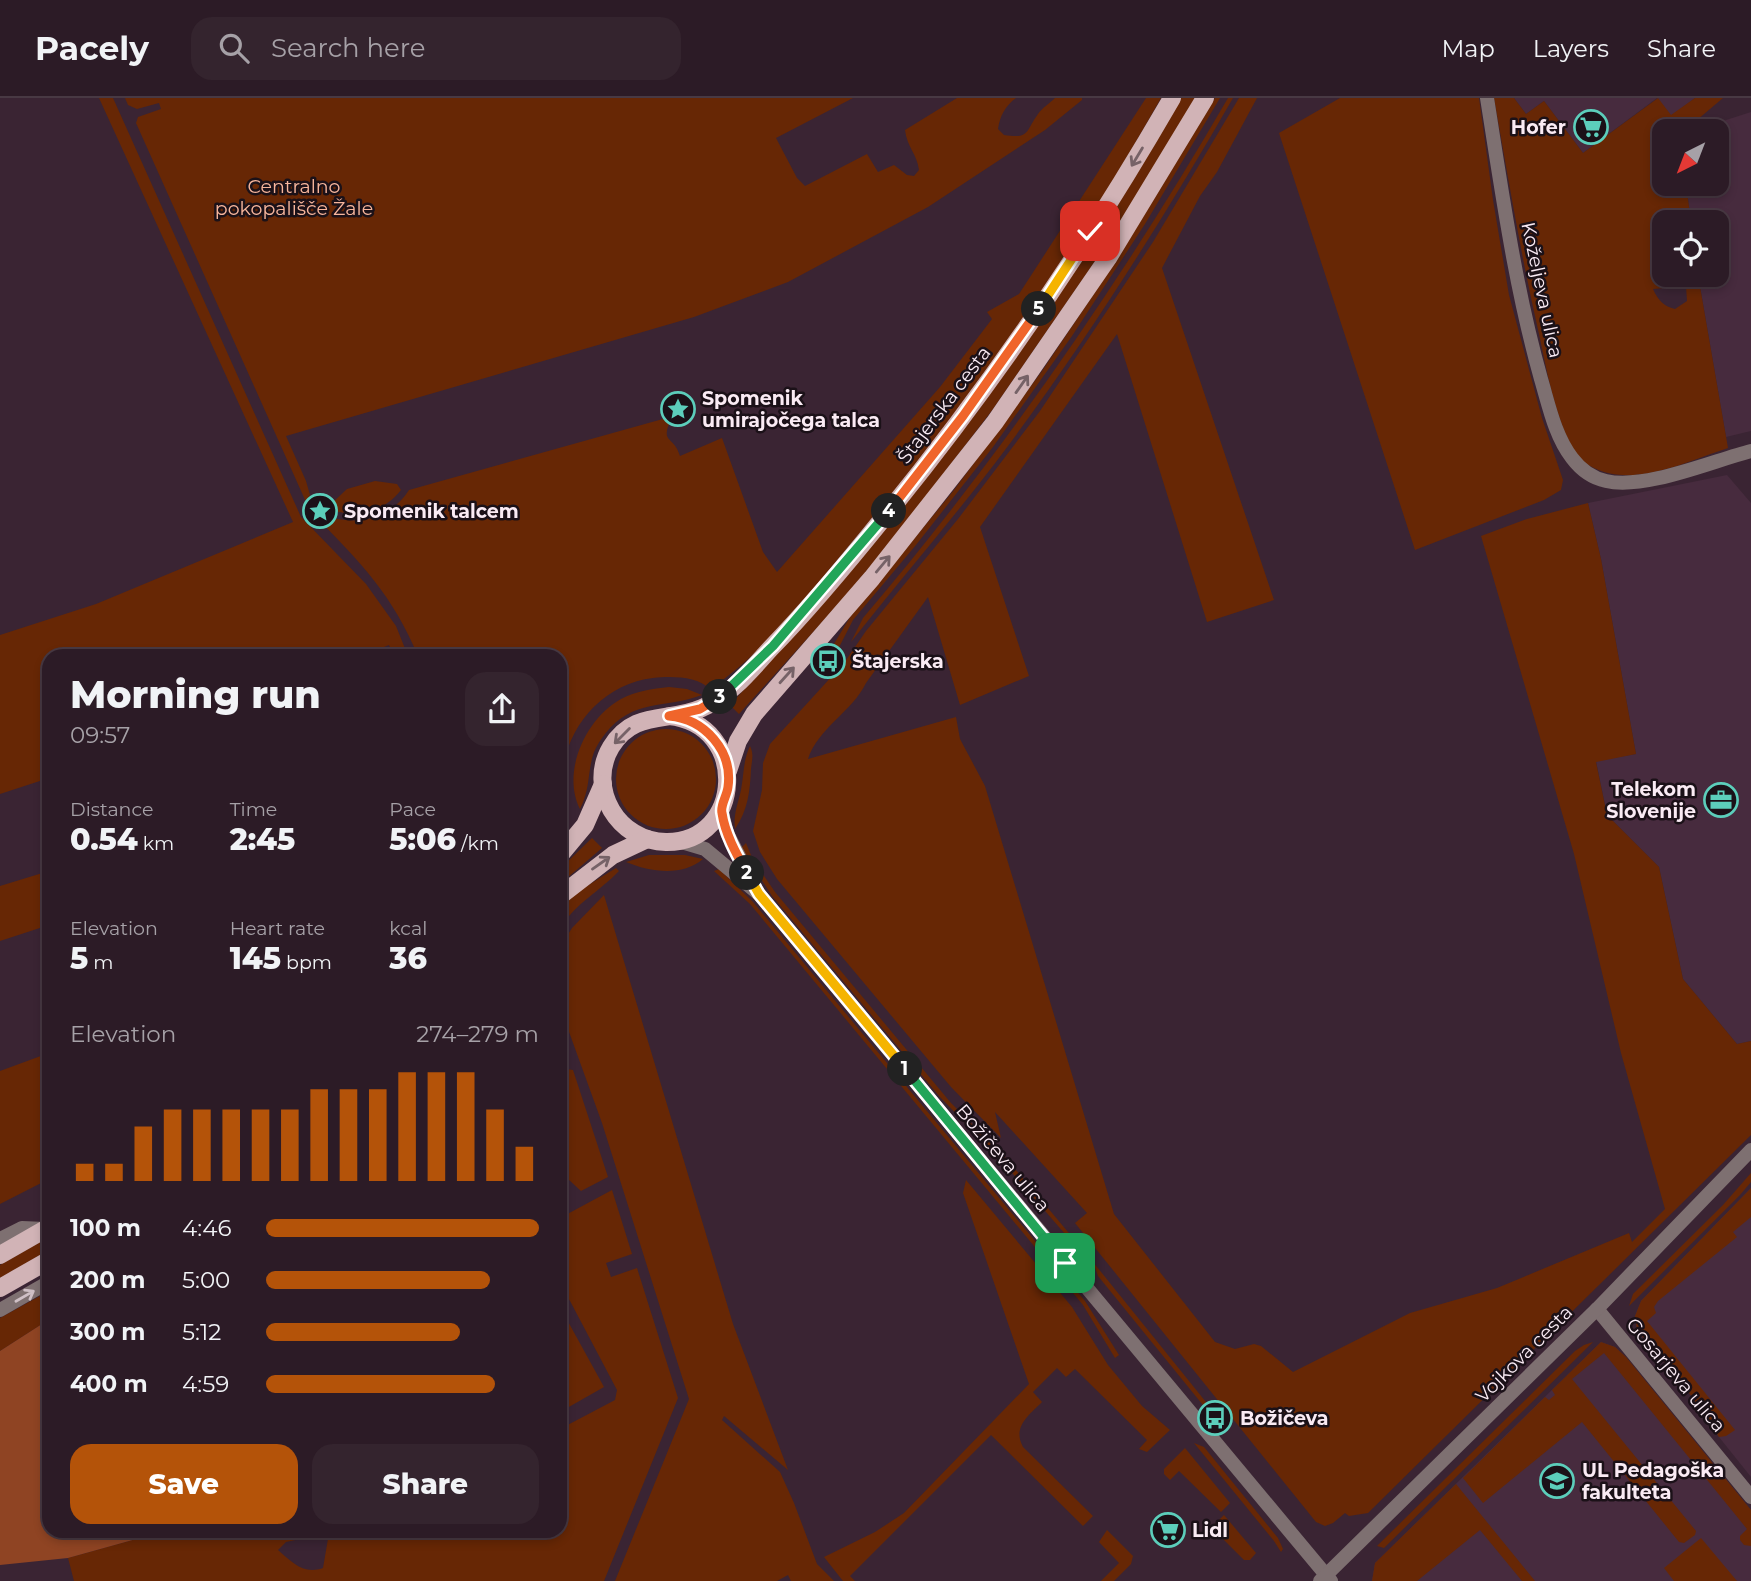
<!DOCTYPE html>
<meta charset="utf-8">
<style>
:root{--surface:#2c1b26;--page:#34242e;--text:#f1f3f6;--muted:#a6a1a7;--line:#483943;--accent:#b45309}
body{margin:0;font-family:Montserrat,sans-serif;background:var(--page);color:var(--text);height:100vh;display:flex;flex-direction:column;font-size:26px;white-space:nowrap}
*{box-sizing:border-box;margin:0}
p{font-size:23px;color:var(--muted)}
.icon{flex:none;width:38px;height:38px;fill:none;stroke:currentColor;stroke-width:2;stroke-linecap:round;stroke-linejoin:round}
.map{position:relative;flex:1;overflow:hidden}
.drawer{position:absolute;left:42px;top:551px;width:525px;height:889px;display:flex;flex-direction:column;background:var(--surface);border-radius:21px;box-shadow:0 4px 10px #0003,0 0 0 2px var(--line)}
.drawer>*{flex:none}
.needle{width:46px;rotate:222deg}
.controls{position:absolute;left:1652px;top:21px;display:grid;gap:14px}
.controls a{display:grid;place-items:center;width:77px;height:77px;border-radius:14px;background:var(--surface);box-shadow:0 4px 10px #0003,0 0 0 2px var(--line);font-size:35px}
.pin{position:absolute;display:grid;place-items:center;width:60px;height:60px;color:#fff;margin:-30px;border-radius:14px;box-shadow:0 4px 10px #0006}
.km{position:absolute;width:35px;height:35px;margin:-18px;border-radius:50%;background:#222;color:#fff;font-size:19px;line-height:35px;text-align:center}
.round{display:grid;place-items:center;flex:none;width:74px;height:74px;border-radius:21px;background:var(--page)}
.overview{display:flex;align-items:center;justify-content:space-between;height:119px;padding:0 28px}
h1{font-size:38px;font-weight:800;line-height:52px}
.metrics{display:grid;grid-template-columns:repeat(3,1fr);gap:10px;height:119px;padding:7px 28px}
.metrics div{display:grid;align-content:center}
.metrics b{font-size:30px;font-weight:800}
.metrics small{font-size:19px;font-weight:400}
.metrics p{font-size:19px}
.chart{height:196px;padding:14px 28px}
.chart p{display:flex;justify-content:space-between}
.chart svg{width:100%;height:126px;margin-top:7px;stroke:var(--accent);stroke-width:6}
.button{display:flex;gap:14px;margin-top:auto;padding:14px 28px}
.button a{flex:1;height:80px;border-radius:21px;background:var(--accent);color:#fff;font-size:28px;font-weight:800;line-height:80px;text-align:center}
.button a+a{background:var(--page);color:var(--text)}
ul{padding:0 28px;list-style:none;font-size:23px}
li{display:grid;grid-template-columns:112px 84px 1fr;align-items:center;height:52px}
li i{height:18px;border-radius:9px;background:var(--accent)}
header{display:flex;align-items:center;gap:42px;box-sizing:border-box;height:98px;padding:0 35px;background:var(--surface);border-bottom:2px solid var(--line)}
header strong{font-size:33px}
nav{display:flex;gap:38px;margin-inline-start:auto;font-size:24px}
.search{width:490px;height:63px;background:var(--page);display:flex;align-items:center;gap:18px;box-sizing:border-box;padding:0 24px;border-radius:21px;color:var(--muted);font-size:26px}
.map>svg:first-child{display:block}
.built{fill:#472b3e}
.green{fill:#672705;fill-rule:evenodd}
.forest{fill:#8f4423}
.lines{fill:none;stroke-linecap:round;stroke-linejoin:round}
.minor{stroke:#7e7071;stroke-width:14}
.tertiary{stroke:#7e7071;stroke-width:14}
.primary{stroke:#d1b3b6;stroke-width:18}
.oneway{stroke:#766267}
.oneway2{stroke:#cfc0c6}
.split-1-casing{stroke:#fff;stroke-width:14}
.split-2-casing{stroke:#fff;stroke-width:14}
.split-3-casing{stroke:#fff;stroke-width:14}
.split-4-casing{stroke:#fff;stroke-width:14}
.split-5-casing{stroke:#fff;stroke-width:14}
.split-6-casing{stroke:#fff;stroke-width:14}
.split-1{stroke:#22a559;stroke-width:9}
.split-2{stroke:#f5b400;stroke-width:9}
.split-3{stroke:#f0652b;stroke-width:9}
.split-4{stroke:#22a559;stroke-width:9}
.split-5{stroke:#f0652b;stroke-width:9}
.split-6{stroke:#f5b400;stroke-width:9}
.labels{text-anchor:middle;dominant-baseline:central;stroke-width:5;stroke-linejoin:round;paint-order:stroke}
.poi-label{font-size:19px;font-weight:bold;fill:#faebf4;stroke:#1b1118;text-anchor:start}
.park-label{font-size:19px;fill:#f8b69c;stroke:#1b1118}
.street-label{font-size:19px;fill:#faebf4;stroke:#1b1118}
</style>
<header>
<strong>Pacely</strong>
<div class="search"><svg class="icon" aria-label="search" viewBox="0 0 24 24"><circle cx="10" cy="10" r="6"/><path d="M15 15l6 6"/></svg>Search here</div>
<nav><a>Map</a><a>Layers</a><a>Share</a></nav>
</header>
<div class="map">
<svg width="1751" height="1483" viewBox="0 0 1751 1483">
<rect width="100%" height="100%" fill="#3a2433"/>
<g class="built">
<polygon points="1514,0 1695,0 1671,18 1657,0 1583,55 1544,3 1526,16"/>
<polygon points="1751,14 1751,333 1726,339 1698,177 1717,177 1717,124 1691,124 1686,86 1717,86 1717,33 1692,33"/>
<polygon points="1727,377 1751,405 1751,943 1737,946 1683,881 1659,769 1607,717 1596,663 1636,656 1601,461 1588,405"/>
<polygon points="1751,1090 1751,1379 1719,1339 1683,1286 1637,1232 1635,1218 1641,1203"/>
<polygon points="1601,1244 1615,1249 1626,1259 1751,1412 1751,1483 1372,1483 1375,1465"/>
</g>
<g class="green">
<polygon points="99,0 113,0 301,419 366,486 396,528 408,558 394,558 389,547 362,558 49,558 49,680 0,696 0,537 96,506 293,424"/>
<path d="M125 0H853L776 40 797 80 805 88 867 56 878 74 894 67 907 77 914 78 919 72C917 56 907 49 905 32L957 0H1016C1005 8 1000 18 998 31L1004 37C1030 41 1025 34 1038 16 1042 10 1050 5 1055 0H1082V2L1045 32 928 109 788 184 694 219 286 338 306 383 310 397 306 404 136 25 138 19 161 11 159 5 137 11 128 7Z"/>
<path d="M1146 0H1161C1071 161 962 314 843 455 802 503 763 556 710 591 697 578 671 578 653 580 608 585 570 623 564 668 562 686 570 704 560 720V558H418C393 498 362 466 317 420 327 419 335 421 345 422 371 425 395 414 409 392L670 319 671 321C660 347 673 336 680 358L722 340 763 454 777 474 940 289 992 221 987 214 1019 196Z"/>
<polygon points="1181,0 1195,0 1109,143 993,311 891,444 834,511 739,616 730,607 845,480 978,313 1155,45"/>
<polygon points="1215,0 1220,0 1145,126 1072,238 993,349 916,447 853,522 833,561 828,556 850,519 954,392 1042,273 1118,160"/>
<path d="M1228 0H1233C1164 120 1090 237 1008 348 958 415 903 478 851 544L863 520C1001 358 1121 184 1228 0Z"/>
<path d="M1239 0H1257L1217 74 1200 98 1162 170 1274 502 1207 524 1117 236 980 429 1029 578 960 607 928 499 866 585C852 614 818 630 808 661L956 619 960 641 985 688 1114 1116 1215 1244 1235 1251 1254 1246 1261 1248 1293 1274 1410 1215 1497 1190 1629 1135 1632 1144 1665 1111 1621 955 1574 756 1481 438 1527 421 1588 405 1601 461 1636 656 1596 664 1607 717 1659 769 1683 881 1737 946 1751 943V1037L1368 1415 1349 1418 1345 1415 1333 1425 1325 1428 1316 1424 1075 1125 1087 1115 995 1014 1001 1040 951 989 777 781 760 754 753 733 762 692 763 665 770 646 844 565 866 533 958 421 1040 313 1153 144Z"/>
<polygon points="1340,0 1479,0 1493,102 1509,197 1542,320 1563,382 1561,392 1544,402 1415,452 1279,35"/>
<path d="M1494 0H1514L1526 16 1544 3 1583 55 1658 0 1671 17 1695 0H1723L1684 33H1664V86H1686L1691 124H1664V177H1698L1728 350C1688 363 1635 390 1594 370 1585 366 1576 357 1571 348 1554 313 1547 274 1539 236 1521 158 1508 79 1494 0ZM1686 188 1687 203 1675 211C1663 208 1658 202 1653 191Z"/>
<path d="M375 383 397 386 401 392C384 414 357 420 331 412L330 407 347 391Z"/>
<path d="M669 589 687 591 702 597C665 611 633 600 605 636 601 641 597 647 594 654 587 674 591 689 580 711 561 674 586 620 621 601 636 593 652 591 669 589Z"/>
<circle cx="666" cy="681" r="50"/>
<path d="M750 648C754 656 752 662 751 671 750 693 748 712 735 731 733 717 738 706 741 692 744 676 743 663 750 648Z"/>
<polygon points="592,740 602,750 560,786 560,771"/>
<polygon points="746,745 753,762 775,794 951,1005 1005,1059 1073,1140 1065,1136 1001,1062 939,998 772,798 741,750"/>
<path d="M649 757H685L703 761C682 779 650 774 626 764Z"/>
<path d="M616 770 619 773C599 794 577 804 560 830V809L582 791Z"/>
<polygon points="719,771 753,804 1085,1203 1119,1257 1115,1260 1083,1207 750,806 714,773"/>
<polygon points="49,773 49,827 0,843 0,788"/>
<polygon points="604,797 733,1226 788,1372 724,1318 722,1322 780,1374 794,1405 817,1466 834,1483 791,1483 788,1477 777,1483 615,1483 689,1301 602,1025 560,909 560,849 572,830"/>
<polygon points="49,955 49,1081 0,1106 0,973"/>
<polygon points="560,970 573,972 608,1079 581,1093 568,1081 560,1067"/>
<polygon points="1751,1075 1751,1084 1740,1097 1629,1208 1633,1196 1723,1107"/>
<path d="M966 1082 1072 1209 1108 1267 1142 1308 1170 1332 1147 1354 1139 1351 1147 1342 1075 1271 1066 1279 1057 1270 1033 1294 1042 1304C1029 1317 1012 1329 1023 1349L1093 1418 1083 1428 991 1337 850 1478 855 1483H843L824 1459 875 1434 904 1415 1029 1286 963 1095Z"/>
<polygon points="1751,1090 1751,1119 1733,1134 1737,1139 1658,1203 1654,1209 1656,1215 1647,1223 1735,1332 1726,1338 1719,1339 1683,1286 1637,1232 1635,1218 1641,1203"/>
<path d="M612 1092 632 1156 606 1165 611 1179 637 1170 678 1300 604 1483H74L68 1460 165 1433H315L314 1438 286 1444 278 1452C292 1464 303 1477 323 1470L329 1435 363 1433H560V1331L615 1302 617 1292 560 1184V1120Z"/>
<polygon points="49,1139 49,1152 0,1180 0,1167"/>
<polygon points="1093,1164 1214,1314 1211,1317 1098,1178"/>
<polygon points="49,1193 49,1225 42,1226 0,1253 0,1220"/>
<polygon points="560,1209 604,1289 560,1314"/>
<polygon points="1593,1244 1384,1450 1377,1448 1575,1253 1584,1247"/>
<polygon points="1601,1244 1615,1249 1626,1259 1751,1412 1751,1448 1744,1447 1740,1442 1740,1438 1747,1431 1604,1255 1572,1281 1696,1433 1695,1437 1684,1445 1679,1444 1582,1324 1483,1405 1463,1380 1545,1299 1549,1302 1555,1297 1552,1292"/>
<polygon points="1194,1345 1204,1349 1278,1440 1283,1451 1281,1454 1274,1443"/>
<polygon points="1185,1350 1230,1405 1221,1414 1179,1373 1170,1382 1164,1376 1164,1371"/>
<polygon points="1456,1386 1535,1483 1522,1483 1480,1432 1417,1483 1372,1483 1375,1465"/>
<polygon points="1224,1417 1256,1455 1250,1462 1244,1462 1214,1432 1214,1427"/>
<polygon points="1107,1432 1133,1458 1131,1466 1114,1483 1101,1483 1119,1465 1099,1444"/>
<polygon points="1701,1440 1737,1483 1674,1483 1664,1470"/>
</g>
<polygon class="forest" points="49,1225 49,1433 165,1433 68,1460 0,1467 0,1253 42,1226"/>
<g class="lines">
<g class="minor">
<path d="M1487 0C1502 94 1515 189 1541 281 1549 308 1555 338 1572 360 1581 372 1592 380 1606 383 1645 392 1712 363 1751 353"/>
<polyline points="0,1141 22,1130 45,1131"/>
<polyline points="1597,1211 1751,1399"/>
<polyline points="0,1212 49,1184"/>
</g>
<g class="tertiary">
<polyline points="721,711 727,735 755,789"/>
<polyline points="678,743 705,751 759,796 1331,1483"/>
<polyline points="1320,1483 1597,1211 1751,1052"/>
</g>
<g class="primary">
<path d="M669 618C750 626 744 745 666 744 619 744 586 691 611 649 634 611 668 625 702 610 729 599 751 572 770 551 811 509 848 464 885 418 992 287 1087 147 1172 0"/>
<polyline points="728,673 738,643 754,616 872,480 995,324 1108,160 1205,0"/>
<polyline points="560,757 585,727 603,686"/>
<polyline points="560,798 613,757 647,741"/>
<polyline points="0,1157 49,1129"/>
<polyline points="0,1190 49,1162"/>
</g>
</g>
<defs><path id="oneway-shaft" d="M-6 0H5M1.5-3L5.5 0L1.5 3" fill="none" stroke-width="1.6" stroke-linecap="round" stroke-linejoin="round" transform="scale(1.75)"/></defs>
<g class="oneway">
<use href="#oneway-shaft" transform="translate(1137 59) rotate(121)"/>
<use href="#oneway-shaft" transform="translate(1022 286) rotate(-55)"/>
<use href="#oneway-shaft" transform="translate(883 466) rotate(-50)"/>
<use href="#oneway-shaft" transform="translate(787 577) rotate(-48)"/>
<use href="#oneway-shaft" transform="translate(622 638) rotate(135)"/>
<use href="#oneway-shaft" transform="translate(601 765) rotate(-35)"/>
</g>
<use class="oneway2" href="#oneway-shaft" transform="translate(25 1198) rotate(-30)"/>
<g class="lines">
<g class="split-1-casing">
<polyline id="split-1" points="905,971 1065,1165"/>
</g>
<g class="split-2-casing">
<polyline id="split-2" points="747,775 759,796 905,971"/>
</g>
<g class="split-3-casing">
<path id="split-3" d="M720 599 700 611 669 618C705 621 733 653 728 689 727 698 720 707 722 715 725 736 737 757 747 775"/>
</g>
<g class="split-4-casing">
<polyline id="split-4" points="720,599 773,548 889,413"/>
</g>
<g class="split-5-casing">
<polyline id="split-5" points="889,413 963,318 1039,211"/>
</g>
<g class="split-6-casing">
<polyline id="split-6" points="1039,211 1090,133"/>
</g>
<use href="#split-1" class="split-1"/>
<use href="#split-2" class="split-2"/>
<use href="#split-3" class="split-3"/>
<use href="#split-4" class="split-4"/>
<use href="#split-5" class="split-5"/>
<use href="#split-6" class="split-6"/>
</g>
<defs>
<g id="supermarket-ring" transform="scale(1.75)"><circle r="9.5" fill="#1b1118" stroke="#5ccebb" stroke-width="1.5"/><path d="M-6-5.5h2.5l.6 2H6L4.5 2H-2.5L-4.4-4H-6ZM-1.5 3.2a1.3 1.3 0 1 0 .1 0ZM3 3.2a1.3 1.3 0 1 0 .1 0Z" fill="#5ccebb"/></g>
<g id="sight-ring" transform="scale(1.75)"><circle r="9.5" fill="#1b1118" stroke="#5ccebb" stroke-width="1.5"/><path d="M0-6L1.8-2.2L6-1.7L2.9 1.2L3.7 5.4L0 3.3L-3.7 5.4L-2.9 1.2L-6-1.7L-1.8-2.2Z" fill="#5ccebb"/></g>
<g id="bus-ring" transform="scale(1.75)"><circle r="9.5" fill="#1b1118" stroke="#5ccebb" stroke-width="1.5"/><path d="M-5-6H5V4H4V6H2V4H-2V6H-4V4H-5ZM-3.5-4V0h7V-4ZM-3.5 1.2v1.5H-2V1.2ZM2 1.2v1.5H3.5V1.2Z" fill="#5ccebb"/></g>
<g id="office-ring" transform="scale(1.75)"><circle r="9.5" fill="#1b1118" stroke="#5ccebb" stroke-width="1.5"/><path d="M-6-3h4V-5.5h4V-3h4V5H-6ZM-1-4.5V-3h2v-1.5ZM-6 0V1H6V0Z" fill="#5ccebb"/></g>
<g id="university-ring" transform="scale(1.75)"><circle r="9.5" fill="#1b1118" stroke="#5ccebb" stroke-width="1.5"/><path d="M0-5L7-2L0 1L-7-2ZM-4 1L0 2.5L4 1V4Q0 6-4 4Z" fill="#5ccebb"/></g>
</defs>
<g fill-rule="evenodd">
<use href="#supermarket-ring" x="1591" y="29"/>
<use href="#sight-ring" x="678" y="311"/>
<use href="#sight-ring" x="320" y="413"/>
<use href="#bus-ring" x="828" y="563"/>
<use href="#office-ring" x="1721" y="702"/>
<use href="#bus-ring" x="1215" y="1320"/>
<use href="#university-ring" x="1557" y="1383"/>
<use href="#supermarket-ring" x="1168" y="1432"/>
</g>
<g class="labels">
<g class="poi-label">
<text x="1566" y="29" text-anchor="end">Hofer</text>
<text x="702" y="300">Spomenik<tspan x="702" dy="22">umirajočega talca</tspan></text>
<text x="344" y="413">Spomenik talcem</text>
<text x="852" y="563">Štajerska</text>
<text x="1696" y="691" text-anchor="end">Telekom<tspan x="1696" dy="22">Slovenije</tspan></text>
<text x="1240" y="1320">Božičeva</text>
<text x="1582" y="1372">UL Pedagoška<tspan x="1582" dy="22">fakulteta</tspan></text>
<text x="1192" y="1432">Lidl</text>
</g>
<g class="park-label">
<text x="294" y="88">Centralno<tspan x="294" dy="22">pokopališče Žale</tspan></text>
</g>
<g class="street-label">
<text transform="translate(1542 192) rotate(78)">Koželjeva ulica</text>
<text transform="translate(944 307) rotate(-53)">Štajerska cesta</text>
<text transform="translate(1003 1060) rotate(50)">Božičeva ulica</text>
<text transform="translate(1524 1256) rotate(-45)">Vojkova cesta</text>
<text transform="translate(1676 1277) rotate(50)">Gosarjeva ulica</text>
</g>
</g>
</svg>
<div class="controls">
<a><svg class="needle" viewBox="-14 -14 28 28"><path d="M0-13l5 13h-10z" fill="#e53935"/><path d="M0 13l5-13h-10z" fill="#a6a1a7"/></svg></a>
<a><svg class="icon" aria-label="locate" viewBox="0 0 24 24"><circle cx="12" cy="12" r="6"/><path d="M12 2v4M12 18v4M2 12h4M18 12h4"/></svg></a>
</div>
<div class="pin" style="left:1065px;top:1165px;background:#1e9e55"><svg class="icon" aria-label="arrive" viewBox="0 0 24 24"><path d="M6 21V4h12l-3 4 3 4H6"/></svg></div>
<div class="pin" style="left:1090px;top:133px;background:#d93025"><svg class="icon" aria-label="check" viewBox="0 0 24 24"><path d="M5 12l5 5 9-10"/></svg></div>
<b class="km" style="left:905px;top:971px">1</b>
<b class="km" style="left:747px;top:775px">2</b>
<b class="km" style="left:720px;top:599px">3</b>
<b class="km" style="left:889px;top:413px">4</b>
<b class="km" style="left:1039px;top:211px">5</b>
<section class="drawer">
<div class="overview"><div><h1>Morning run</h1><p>09:57</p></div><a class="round"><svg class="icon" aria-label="share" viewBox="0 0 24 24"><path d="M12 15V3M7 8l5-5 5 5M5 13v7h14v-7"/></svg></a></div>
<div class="metrics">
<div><p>Distance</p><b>0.54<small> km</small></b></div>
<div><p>Time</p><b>2:45</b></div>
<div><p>Pace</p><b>5:06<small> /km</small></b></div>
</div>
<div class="metrics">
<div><p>Elevation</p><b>5<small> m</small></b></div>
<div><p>Heart rate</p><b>145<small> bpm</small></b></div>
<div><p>kcal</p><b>36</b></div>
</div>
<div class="chart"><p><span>Elevation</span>274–279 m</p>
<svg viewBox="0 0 160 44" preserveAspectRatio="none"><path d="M5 44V38M15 44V38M25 44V25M35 44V19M45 44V19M55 44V19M65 44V19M75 44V19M85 44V12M95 44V12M105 44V12M115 44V6M125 44V6M135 44V6M145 44V19M155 44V32"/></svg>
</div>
<ul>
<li><b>100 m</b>4:46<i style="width:100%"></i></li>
<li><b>200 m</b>5:00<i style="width:82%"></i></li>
<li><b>300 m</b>5:12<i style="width:71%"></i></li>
<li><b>400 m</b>4:59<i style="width:84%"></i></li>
</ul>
<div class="button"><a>Save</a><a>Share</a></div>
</section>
</div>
